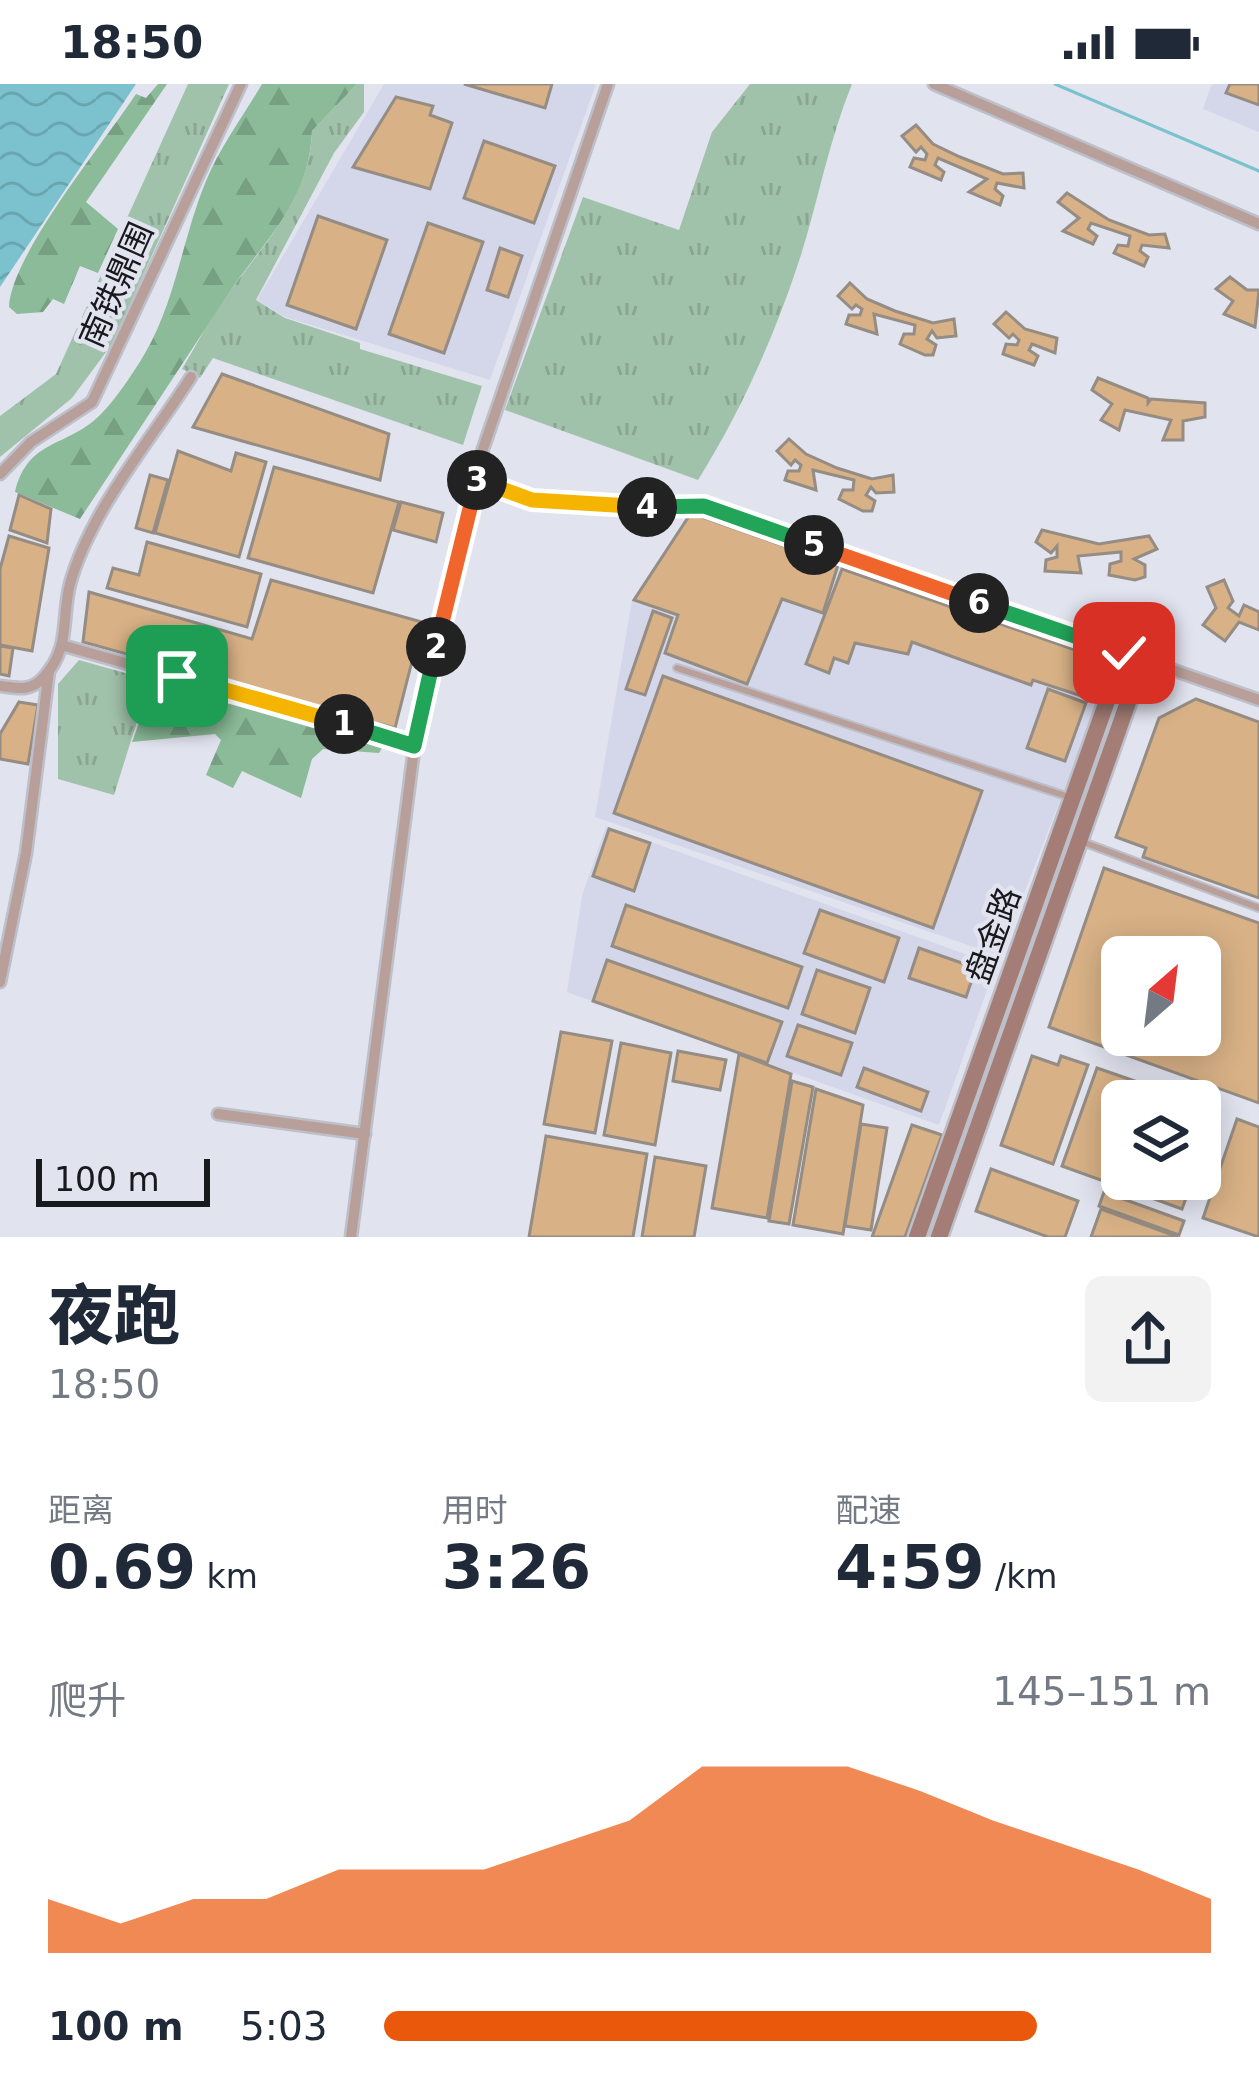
<!DOCTYPE html>
<html lang="zh">
<meta charset="utf-8">
<style>
:root{--surface:#fff;--page:#f2f2f3;--text:#1f2937;--muted:#747a83;--accent:#ea580c}
body{margin:0;font-family:"DejaVu Sans","Noto Sans SC",sans-serif;background:var(--page);color:var(--text);height:100vh;display:flex;flex-direction:column;font-size:45px;white-space:nowrap}
*{box-sizing:border-box;margin:0}
p{font-size:39px;color:var(--muted)}
.icon{flex:none;width:66px;height:66px;fill:none;stroke:currentColor;stroke-width:2;stroke-linecap:round;stroke-linejoin:round}
.map{position:relative;height:1153px;overflow:hidden}
.drawer{display:flex;flex-direction:column;background:var(--surface);flex:1}
.drawer>*{flex:none}
.needle{width:78px;rotate:28deg}
.fabs{position:absolute;left:1101px;top:852px;display:grid;gap:24px}
.fabs a{display:grid;place-items:center;width:120px;height:120px;border-radius:18px;background:var(--surface);box-shadow:0 6px 30px #0003;font-size:60px}
.scale{position:absolute;left:36px;bottom:30px;width:174px;box-sizing:border-box;padding-left:12px;border:6px solid #18191d;border-top:0;font-size:33px;line-height:42px;white-space:nowrap;color:#18191d;-webkit-text-stroke:9px #e1e3ef;paint-order:stroke}
.pin{position:absolute;display:grid;place-items:center;width:102px;height:102px;color:#fff;margin:-51px;border-radius:24px;box-shadow:0 6px 18px #0006}
.km{position:absolute;width:60px;height:60px;margin:-30px;border-radius:50%;background:#222;color:#fff;font-size:33px;line-height:60px;text-align:center}
.round{display:grid;place-items:center;flex:none;width:126px;height:126px;border-radius:18px;background:var(--page)}
.summary{display:flex;align-items:center;justify-content:space-between;height:204px;padding:0 48px}
h1{font-size:66px;font-weight:800;line-height:90px}
.figures{display:grid;grid-template-columns:repeat(3,1fr);gap:18px;height:204px;padding:12px 48px}
.figures div{display:grid;align-content:center}
.figures b{font-size:60px;font-weight:800}
.figures small{font-size:33px;font-weight:400}
.figures p{font-size:33px}
.chart{height:336px;padding:24px 48px}
.chart p{display:flex;justify-content:space-between}
.chart svg{width:100%;height:216px;margin-top:12px;fill:var(--accent);opacity:.7}
ul{padding:0 48px;list-style:none;font-size:39px}
li{display:grid;grid-template-columns:192px 144px 1fr;align-items:center;height:90px}
li i{height:30px;border-radius:15px;background:var(--accent)}
.status{display:flex;justify-content:space-between;align-items:center;height:84px;padding:0 60px;background:var(--surface);direction:ltr}
.status svg{height:33px;fill:currentColor}
.map>svg:first-child{display:block}
.built{fill:#d4d7ea}
.grass{fill:url(#grass-tufts)}
.forest{fill:url(#forest-firs)}
.water{fill:url(#water-waves)}
.lines{fill:none;stroke-linecap:round;stroke-linejoin:round}
.stream{stroke:#7bc1ce;stroke-width:3}
.building{fill:#d8b186;stroke:#958c83;stroke-width:3;fill-rule:evenodd}
.lane-casing{stroke:#bdbfc9;stroke-width:10}
.street-casing{stroke:#bdbfc9;stroke-width:15}
.secondary-casing{stroke:#bdbfc9;stroke-width:21}
.path{stroke:#9a9ba4;stroke-width:3;stroke-dasharray:6 6;stroke-linecap:butt}
.lane{stroke:#b99f9a;stroke-width:6}
.street{stroke:#b99f9a;stroke-width:10}
.secondary{stroke:#a37d76;stroke-width:16}
.split-1-casing{stroke:#fff;stroke-width:24}
.split-2-casing{stroke:#fff;stroke-width:24}
.split-3-casing{stroke:#fff;stroke-width:24}
.split-4-casing{stroke:#fff;stroke-width:24}
.split-5-casing{stroke:#fff;stroke-width:24}
.split-6-casing{stroke:#fff;stroke-width:24}
.split-7-casing{stroke:#fff;stroke-width:24}
.split-1{stroke:#f5b400;stroke-width:15}
.split-2{stroke:#22a559;stroke-width:15}
.split-3{stroke:#f0652b;stroke-width:15}
.split-4{stroke:#f5b400;stroke-width:15}
.split-5{stroke:#22a559;stroke-width:15}
.split-6{stroke:#f0652b;stroke-width:15}
.split-7{stroke:#22a559;stroke-width:15}
.labels{text-anchor:middle;dominant-baseline:central;stroke-width:9;stroke-linejoin:round;paint-order:stroke}
.street-label{font-size:33px;fill:#18191d;stroke:#e1e3ef}
</style>
<div class="status"><b>18:50</b><svg viewBox="0 0 49 12"><path d="M0 12V9h3v3zM5 12V6h3v6zM10 12V3h3v9zM15 12V0h3v12zM26 1h20v11H26zM47 4h2v5h-2z"/></svg></div>
<div class="map">
<svg width="1259" height="1153" viewBox="0 0 1259 1153">
<defs>
<pattern id="grass-tufts" width="24" height="20" patternUnits="userSpaceOnUse" patternTransform="scale(3)"><rect width="24" height="20" fill="#a1c2aa"/><path d="M3 7l-1-3M5 7V3M7 7l1-3M15 17l-1-3M17 17v-4M19 17l1-3" fill="none" stroke="#8aa692"/></pattern>
<pattern id="forest-firs" width="22" height="20" patternUnits="userSpaceOnUse" patternTransform="scale(3)"><rect width="22" height="20" fill="#8bbb98"/><path d="M5 1l3.5 6h-7zM16 11l3.5 6h-7z" fill="#77a083"/></pattern>
<pattern id="water-waves" width="16" height="10" patternUnits="userSpaceOnUse" patternTransform="scale(3)"><rect width="16" height="10" fill="#7bc1ce"/><path d="M0 5q4-4 8 0t8 0" fill="none" stroke="#6aa5b0"/></pattern>
</defs>
<rect width="100%" height="100%" fill="#e1e3ef"/>
<g class="built">
<polygon points="384,0 596,0 490,296 285,233 257,216"/>
<polygon points="1212,0 1259,0 1259,48 1203,25"/>
<polygon points="690,428 1079,565 1104,602 1000,872 595,733 632,516"/>
<polygon points="606,742 996,881 939,1041 567,908 582,812"/>
</g>
<g class="grass">
<polygon points="188,0 229,0 112,260 72,314 0,373 0,332 56,290"/>
<path d="M357 0H364V28L334 69 256 216 285 234 360 259V265L482 302 463 361 213 274 200 294 182 285C197 260 210 234 227 211 264 160 310 114 312 47Z"/>
<path d="M750 0H852C827 61 817 125 796 186 771 260 739 330 698 396L505 326 583 113 679 146 712 48Z"/>
<polygon points="79,576 150,596 114,711 58,695 58,600"/>
</g>
<g class="forest">
<path d="M158 0H167L86 118 118 145 98 189 80 182 64 220 53 215 43 228 17 230 9 223C11 171 103 60 136 10L146 14Z"/>
<path d="M262 0H357L312 47C309 121 261 159 224 216 176 290 128 362 80 435L15 408C28 354 67 364 100 331 116 315 132 291 144 271 176 217 182 155 206 97 220 63 244 31 262 0Z"/>
<polygon points="154,598 382,664 379,669 323,665 312,675 301,714 242,687 233,704 206,691 221,656 215,650 132,658"/>
</g>
<polygon class="water" points="0,0 136,0 0,203"/>
<g class="lines">
<polyline class="stream" points="1055,0 1259,87"/>
</g>
<g class="building">
<polygon points="464,0 552,0 545,24"/>
<polygon points="1230,0 1259,0 1259,21 1226,9"/>
<polygon points="396,13 433,22 430,31 452,39 430,105 353,83"/>
<polygon points="916,41 933,60 960,73 1003,90 1023,89 1024,104 997,99 995,105 1003,112 1000,121 969,108 987,95 938,74 935,81 944,88 941,96 910,83 914,74 925,76 927,70 921,63 916,68 902,52"/>
<polygon points="484,57 555,82 534,139 464,114"/>
<polygon points="1067,109 1109,136 1149,151 1165,150 1169,164 1142,161 1140,167 1148,173 1144,182 1114,169 1118,161 1128,162 1130,152 1091,139 1088,145 1097,152 1093,160 1063,147 1079,134 1058,118"/>
<polygon points="318,132 387,156 356,245 287,221"/>
<polygon points="428,139 483,158 444,269 389,250"/>
<polygon points="500,164 522,172 508,213 487,206"/>
<polygon points="1230,193 1247,206 1259,206 1255,243 1224,230 1233,217 1216,205"/>
<polygon points="850,199 867,215 895,227 933,239 954,235 956,252 937,254 932,247 927,255 936,261 933,271 925,271 900,260 904,250 914,250 915,241 874,230 877,250 846,240 849,231 860,231 862,225 856,221 852,225 838,212"/>
<polygon points="1006,228 1025,245 1057,254 1055,269 1032,260 1029,266 1038,272 1034,281 1003,270 1006,260 1017,261 1019,256 1013,250 1009,254 994,240"/>
<polygon points="222,290 389,350 380,396 193,343"/>
<polygon points="1098,294 1148,314 1148,319 1151,315 1205,319 1205,333 1183,337 1183,356 1163,356 1171,336 1125,326 1119,346 1101,336 1112,320 1092,306"/>
<polygon points="789,355 806,370 837,384 872,395 893,391 894,408 876,409 871,403 866,411 875,417 872,427 863,427 839,415 843,406 853,406 854,396 813,386 816,406 785,396 788,387 799,387 801,381 795,376 791,381 777,367"/>
<polygon points="178,367 231,387 236,369 266,378 239,473 155,449"/>
<polygon points="274,383 399,418 373,509 248,474"/>
<polygon points="150,391 168,396 153,449 136,444"/>
<polygon points="19,411 51,425 47,459 10,446"/>
<polygon points="401,418 443,429 436,458 393,446"/>
<polygon points="691,429 838,481 823,529 782,515 747,600 665,569 678,531 634,516"/>
<polygon points="1042,446 1099,460 1149,452 1157,465 1134,475 1145,481 1145,493 1135,496 1109,491 1110,480 1121,477 1121,468 1078,472 1081,489 1045,487 1046,476 1057,473 1057,462 1051,469 1036,458"/>
<polygon points="9,452 49,464 32,567 0,561 0,485"/>
<polygon points="147,458 261,490 247,543 107,504 113,484 139,491"/>
<polygon points="842,485 1078,567 1102,602 1097,617 1033,596 1031,601 912,558 908,570 855,559 848,579 834,574 829,589 806,580"/>
<polygon points="271,496 422,538 395,644 83,558 89,508 252,555"/>
<polygon points="1224,496 1233,517 1228,524 1239,532 1244,521 1259,528 1259,546 1239,538 1225,557 1203,541 1216,524 1207,503"/>
<polygon points="653,527 672,534 645,611 626,605"/>
<polygon points="0,562 13,564 9,592 0,590"/>
<polygon points="663,592 982,707 933,844 614,729"/>
<polygon points="1048,605 1086,619 1065,677 1027,664"/>
<polygon points="1196,615 1259,638 1259,814 1143,773 1146,764 1116,753 1159,634"/>
<polygon points="19,618 38,621 28,680 0,675 0,650"/>
<polygon points="609,745 650,759 634,807 593,792"/>
<path d="M1104 784 1259 839V1019L1049 943ZM1122 873H1200V951H1122Z"/>
<polygon points="626,821 802,883 788,924 612,862"/>
<polygon points="820,826 899,854 884,898 804,869"/>
<polygon points="919,864 976,884 966,913 909,894"/>
<polygon points="607,876 782,938 767,979 593,917"/>
<polygon points="817,886 870,904 855,949 802,930"/>
<polygon points="798,941 852,959 841,991 787,972"/>
<polygon points="561,948 612,957 595,1049 544,1040"/>
<polygon points="621,959 671,969 655,1061 604,1051"/>
<polygon points="678,967 726,976 720,1006 673,997"/>
<polygon points="739,970 791,990 767,1134 712,1124"/>
<polygon points="1032,972 1058,981 1061,972 1088,981 1053,1080 1001,1061"/>
<polygon points="864,984 928,1008 921,1027 857,1003"/>
<polygon points="1097,984 1152,1003 1147,1017 1122,1017 1117,1102 1062,1082"/>
<polygon points="792,997 813,1003 789,1140 769,1137"/>
<polygon points="816,1005 863,1021 843,1150 793,1141"/>
<polygon points="1200,1020 1217,1026 1200,1074"/>
<polygon points="1237,1035 1259,1043 1259,1153 1203,1134"/>
<polygon points="861,1040 887,1044 871,1146 845,1142"/>
<polygon points="912,1041 942,1051 905,1153 872,1153"/>
<polygon points="546,1052 647,1070 633,1153 529,1153"/>
<polygon points="655,1073 706,1082 694,1153 642,1153"/>
<polygon points="991,1085 1078,1117 1065,1153 1048,1153 976,1127"/>
<polygon points="1131,1095 1193,1095 1182,1125 1127,1105"/>
<polygon points="1104,1108 1184,1137 1179,1151 1099,1122"/>
<polygon points="1101,1125 1178,1153 1091,1153"/>
</g>
<g class="lines">
<g class="lane-casing">
<g id="lane">
<polyline points="677,584 1069,713"/>
<polyline points="1083,758 1259,824"/>
</g>
</g>
<g class="street-casing">
<g id="street">
<polyline points="934,0 1259,140"/>
<polyline points="0,390 31,358 92,318 241,0"/>
<polyline points="703,422 1259,616"/>
<polyline points="65,562 414,661"/>
<path d="M0 602C17 604 30 608 43 594 71 564 61 536 70 500 90 427 151 356 191 293"/>
<polyline points="0,898 26,769 49,587"/>
<polyline points="218,1030 365,1050"/>
<polyline points="351,1153 416,650 483,365 608,0"/>
</g>
</g>
<g class="secondary-casing">
<g id="secondary">
<polyline points="917,1153 1124,569"/>
<polyline points="939,1153 1143,576"/>
</g>
</g>
<polyline class="path" points="486,401 532,416 690,422"/>
<use href="#lane" class="lane"/>
<use href="#street" class="street"/>
<use href="#secondary" class="secondary"/>
</g>
<g class="lines">
<g class="split-1-casing">
<polyline id="split-1" points="177,592 344,640"/>
</g>
<g class="split-2-casing">
<polyline id="split-2" points="344,640 414,662 436,563"/>
</g>
<g class="split-3-casing">
<polyline id="split-3" points="436,563 477,396"/>
</g>
<g class="split-4-casing">
<polyline id="split-4" points="477,396 532,416 647,423"/>
</g>
<g class="split-5-casing">
<polyline id="split-5" points="647,423 704,422 814,461"/>
</g>
<g class="split-6-casing">
<polyline id="split-6" points="814,461 979,519"/>
</g>
<g class="split-7-casing">
<polyline id="split-7" points="979,519 1124,569"/>
</g>
<use href="#split-1" class="split-1"/>
<use href="#split-2" class="split-2"/>
<use href="#split-3" class="split-3"/>
<use href="#split-4" class="split-4"/>
<use href="#split-5" class="split-5"/>
<use href="#split-6" class="split-6"/>
<use href="#split-7" class="split-7"/>
</g>
<g class="labels">
<g class="street-label">
<text transform="translate(116 201) rotate(-66)">南铁鼎围</text>
<text transform="translate(993 851) rotate(-70)">盘金路</text>
</g>
</g>
</svg>
<div class="fabs">
<a><svg class="needle" viewBox="-14 -14 28 28"><path d="M0-13l5 13h-10z" fill="#e53935"/><path d="M0 13l5-13h-10z" fill="#747a83"/></svg></a>
<a><svg class="icon" aria-label="layers" viewBox="0 0 24 24"><path d="M12 4l9 5-9 5-9-5zM3 14l9 5 9-5"/></svg></a>
</div>
<div class="scale">100 m</div>
<div class="pin" style="left:177px;top:592px;background:#1e9e55"><svg class="icon" aria-label="arrive" viewBox="0 0 24 24"><path d="M6 21V4h12l-3 4 3 4H6"/></svg></div>
<div class="pin" style="left:1124px;top:569px;background:#d93025"><svg class="icon" aria-label="check" viewBox="0 0 24 24"><path d="M5 12l5 5 9-10"/></svg></div>
<b class="km" style="left:344px;top:640px">1</b>
<b class="km" style="left:436px;top:563px">2</b>
<b class="km" style="left:477px;top:396px">3</b>
<b class="km" style="left:647px;top:423px">4</b>
<b class="km" style="left:814px;top:461px">5</b>
<b class="km" style="left:979px;top:519px">6</b>
</div>
<section class="drawer">
<div class="summary"><div><h1>夜跑</h1><p>18:50</p></div><a class="round"><svg class="icon" aria-label="share" viewBox="0 0 24 24"><path d="M12 15V3M7 8l5-5 5 5M5 13v7h14v-7"/></svg></a></div>
<div class="figures">
<div><p>距离</p><b>0.69<small> km</small></b></div>
<div><p>用时</p><b>3:26</b></div>
<div><p>配速</p><b>4:59<small> /km</small></b></div>
</div>
<div class="chart"><p><span>爬升</span>145–151 m</p>
<svg viewBox="0 0 160 44" preserveAspectRatio="none"><path d="M0 44V33L10 38L20 33L30 33L40 27L50 27L60 27L70 22L80 17L90 6L100 6L110 6L120 11L130 17L140 22L150 27L160 33V44z"/></svg>
</div>
<ul>
<li><b>100 m</b>5:03<i style="width:79%"></i></li>
</ul>
</section>
